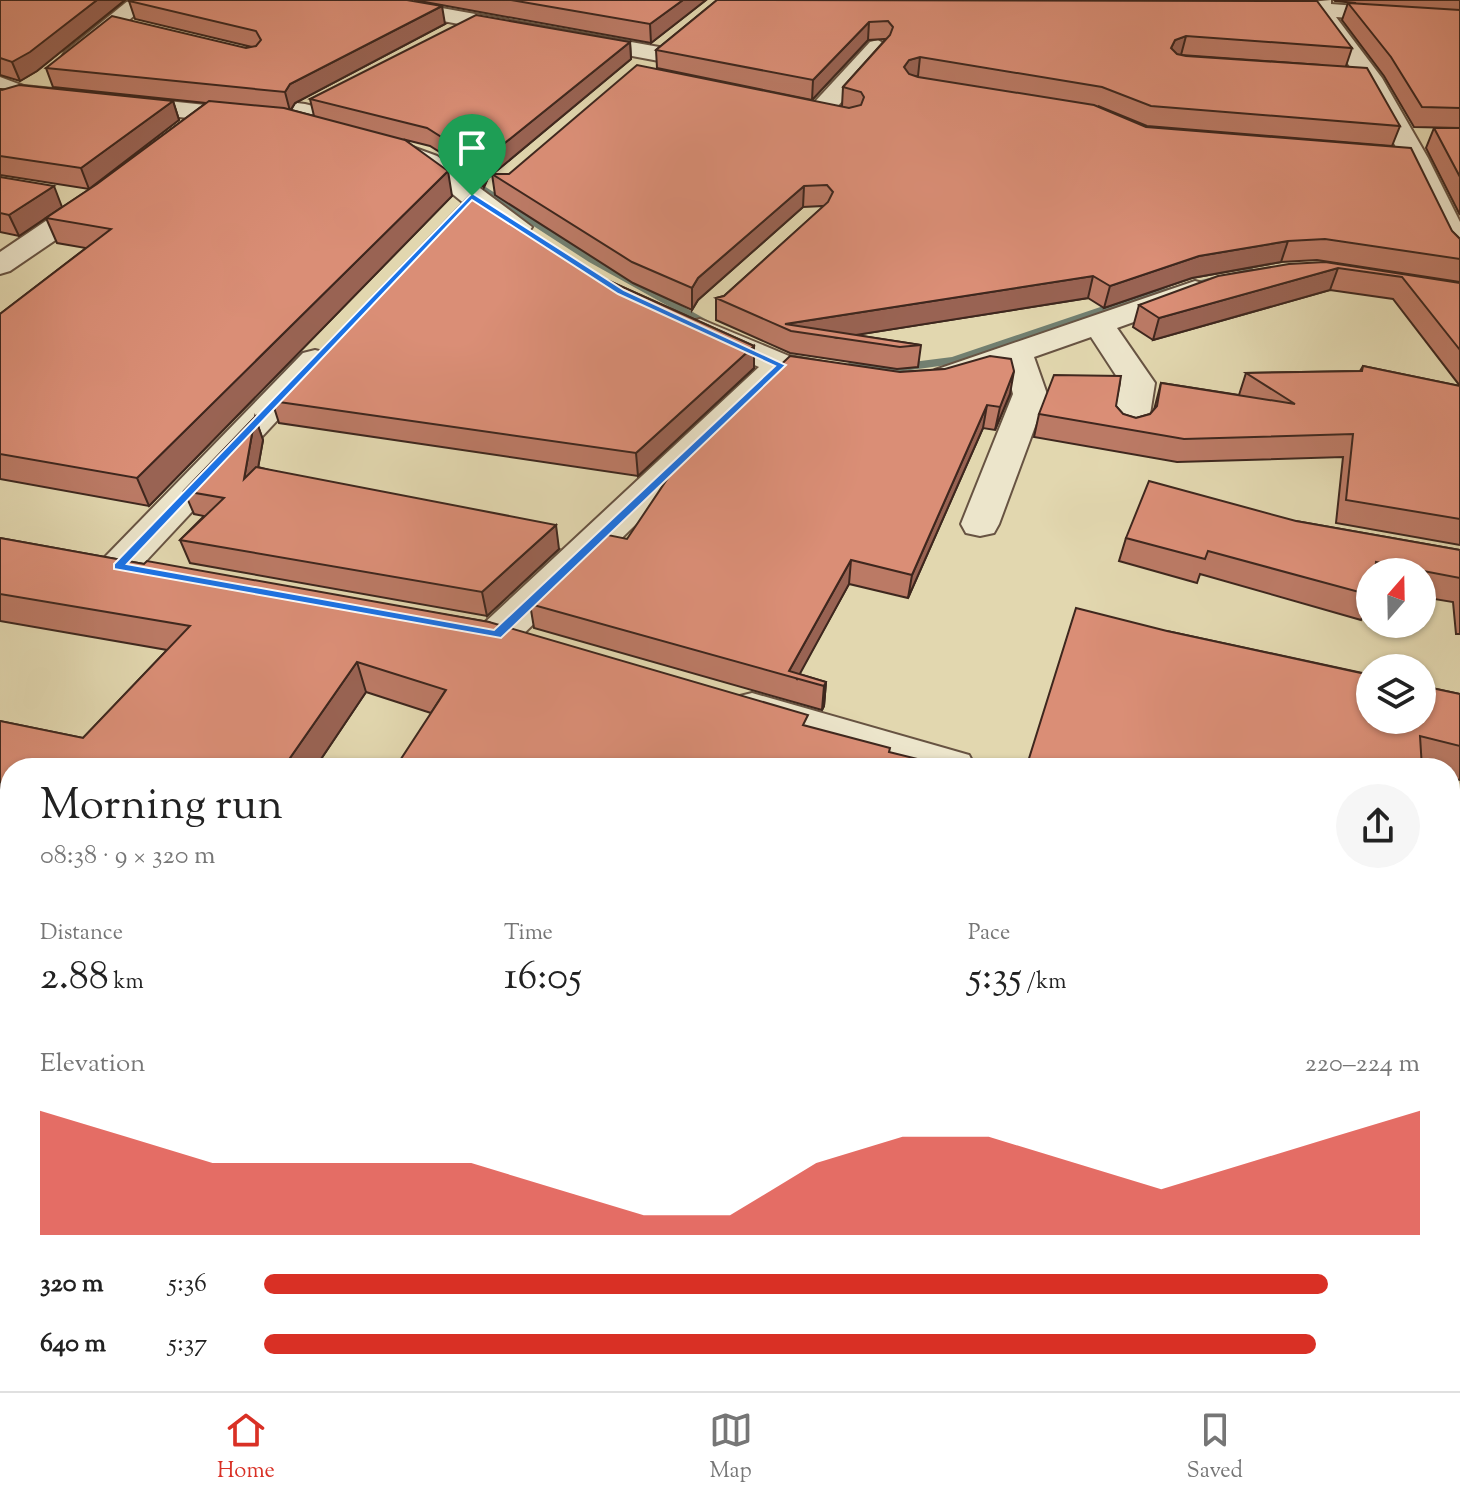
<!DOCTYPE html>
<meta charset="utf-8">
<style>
:root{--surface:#fff;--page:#f6f6f6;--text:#222;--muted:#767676;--line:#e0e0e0;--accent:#d93025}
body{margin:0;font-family:"Sorts Mill Goudy",serif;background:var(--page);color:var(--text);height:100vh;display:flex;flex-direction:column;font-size:30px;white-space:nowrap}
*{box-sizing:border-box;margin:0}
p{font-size:26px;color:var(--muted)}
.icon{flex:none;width:44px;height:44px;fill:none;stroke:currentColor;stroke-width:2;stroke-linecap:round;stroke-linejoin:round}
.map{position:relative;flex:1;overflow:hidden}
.side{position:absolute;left:0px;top:758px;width:1460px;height:634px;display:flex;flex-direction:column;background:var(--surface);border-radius:32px 32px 0 0;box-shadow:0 2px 6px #0004}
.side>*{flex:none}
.needle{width:52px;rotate:20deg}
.fabs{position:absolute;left:1356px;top:558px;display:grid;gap:16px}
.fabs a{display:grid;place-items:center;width:80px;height:80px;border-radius:50%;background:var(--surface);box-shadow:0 2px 6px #0004;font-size:40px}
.pin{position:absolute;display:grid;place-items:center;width:68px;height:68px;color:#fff;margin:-82px -34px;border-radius:50% 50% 50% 0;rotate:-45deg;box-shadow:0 0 8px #0007}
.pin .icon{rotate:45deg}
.round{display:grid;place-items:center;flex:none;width:84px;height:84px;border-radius:42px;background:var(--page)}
.overview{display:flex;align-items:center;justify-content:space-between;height:136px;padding:0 40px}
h1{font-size:44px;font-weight:600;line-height:60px}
.figures{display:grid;grid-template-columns:repeat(3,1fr);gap:12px;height:136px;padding:8px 40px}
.figures div{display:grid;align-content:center}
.figures b{font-size:40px;font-weight:600}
.figures small{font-size:22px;font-weight:400}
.figures p{font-size:22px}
.chart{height:224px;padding:16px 40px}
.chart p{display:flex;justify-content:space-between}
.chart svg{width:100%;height:144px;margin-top:8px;fill:var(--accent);opacity:.7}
ul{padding:0 40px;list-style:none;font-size:26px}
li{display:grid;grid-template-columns:128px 96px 1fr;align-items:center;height:60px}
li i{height:20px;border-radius:10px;background:var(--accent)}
.tab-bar{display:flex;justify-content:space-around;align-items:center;height:112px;border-top:2px solid var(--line);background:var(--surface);font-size:22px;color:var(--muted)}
.tab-bar a{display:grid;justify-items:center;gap:4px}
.tab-bar .on{color:var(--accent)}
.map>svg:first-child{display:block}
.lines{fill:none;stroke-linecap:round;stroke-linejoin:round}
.stream{fill:#727f70;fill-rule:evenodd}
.minor-casing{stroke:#675342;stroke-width:4}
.minor{fill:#ece5cb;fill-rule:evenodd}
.wall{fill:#bb7a65;stroke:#3e271e;stroke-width:2;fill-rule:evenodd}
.shaded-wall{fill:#996353;stroke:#3e271e;stroke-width:2}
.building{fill:#da8e76;stroke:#3e271e;stroke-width:2}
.route{fill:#1a73e8;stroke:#fff;stroke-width:2;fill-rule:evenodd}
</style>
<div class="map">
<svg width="1460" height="1391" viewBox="0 0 1460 1391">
<rect width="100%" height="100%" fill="#e2d7af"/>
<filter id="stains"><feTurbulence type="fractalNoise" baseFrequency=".0025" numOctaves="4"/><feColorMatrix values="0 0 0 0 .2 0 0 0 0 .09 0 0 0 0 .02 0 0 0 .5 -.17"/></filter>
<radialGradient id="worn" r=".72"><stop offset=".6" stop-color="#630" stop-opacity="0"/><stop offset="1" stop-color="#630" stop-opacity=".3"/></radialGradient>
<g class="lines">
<g class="stream">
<polygon points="456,172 462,172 597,258 723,329 713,331 589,262 456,176"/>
<polygon points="1252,268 1257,271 1256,273 1140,301 954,364 889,373 849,371 843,367 849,363 889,365 952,357 1133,296"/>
<polygon points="1378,268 1460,276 1460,282 1374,273 1373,271"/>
</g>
<g class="minor-casing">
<g id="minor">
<polygon points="129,0 152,0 81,62 65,62 62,57 65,52"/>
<polygon points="352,0 397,0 659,47 667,49 670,54 667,59 659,61 362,6"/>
<path d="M1156 0 1269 6 1331 0V4L1460 14V26L1336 17 1382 78 1428 158 1460 222V260L1450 257 1445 251 1402 158 1359 79 1313 16C1284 17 1173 20 1156 0Z"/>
<polygon points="878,40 889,47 886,52 828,117 810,117 807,112 810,107 870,42"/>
<polygon points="0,77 24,86 225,107 220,102 223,97 232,95 305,104 381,123 385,128 381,133 372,136 304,118 263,113 266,118 263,123 254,125 19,100 0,93"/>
<polygon points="396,141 437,156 532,227 528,233 518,236 508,233 466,205 427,173 387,154 383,149 387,144"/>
<polygon points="100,189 110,191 114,197 110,203 10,271 0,274 0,252 90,191"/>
<polygon points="1195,281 1206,284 1210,290 1206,296 1117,328 1155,383 1148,427 1142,434 1130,438 1118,434 1112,427 1121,383 1091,337 1034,357 1047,394 999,524 994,533 980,536 966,533 961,524 1013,394 1006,367 947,387 935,384 930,377 935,370"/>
<polygon points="700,319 789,356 851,367 856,374 851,381 839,384 788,376 512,645 497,650 482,645 476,635 482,625 759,367 689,336 684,329 689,322"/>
<polygon points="315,350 327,353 331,360 327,367 132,576 118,580 104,576 98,567 104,558 303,353"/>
<polygon points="752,693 969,755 976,768 894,768 736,721 730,709 736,697"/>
<polygon points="0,1010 10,1013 10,1063 0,1060"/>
<polygon points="1450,1340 1460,1342 1460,1391 1424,1391 1420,1382 1450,1382"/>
<polygon points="336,1382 403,1382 400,1391 332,1391"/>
</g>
</g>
<use href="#minor" class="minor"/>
</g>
<g class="wall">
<polygon points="0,0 125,0 37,71 20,81 0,75"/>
<polygon points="414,0 706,0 651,43"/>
<path d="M717 0H1300L1285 1 1352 48 1346 66 1400 126 1392 146 1147 126 1098 106 1146 127 1452 231 1460 239V282L1317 260 1281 262 1192 278 1104 308 1088 298 855 335 921 345 918 367 897 369 790 353 716 320V298L724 296 824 206 803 207 698 300 692 310 633 283 495 195 492 174H509L842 106 843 87 886 39 868 40 812 100 657 68 656 50ZM1181 55 1321 65 1186 56Z"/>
<polygon points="1334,0 1460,0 1460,128 1414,127 1384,76 1342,20 1348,3 1356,3 1335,1"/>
<polygon points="129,1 445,24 295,103 291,110 314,116 310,99 630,42 631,59 488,178 484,187 457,163 430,146 406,140 452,196 149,506 0,479 0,314 86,248 57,243 46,218 97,184 206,103 53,87 46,68 252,47 135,19"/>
<polygon points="0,89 173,101 179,120 89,189 0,175"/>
<polygon points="1434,128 1460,128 1460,215 1426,148"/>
<polygon points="0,177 62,207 19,236 0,232"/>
<polygon points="1325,262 1460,283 1460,386 1393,299 1330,290 1153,340 1133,327 1139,305"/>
<polygon points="607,280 754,346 754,368 638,476 279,423 272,401"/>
<polygon points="1363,366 1460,386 1460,545 1336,523 1343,457 1177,462 1034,437 1039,414 1116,406 1123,414 1136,418 1150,414 1154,410 1161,383 1239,395 1246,373 1360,371"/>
<polygon points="945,369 1010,394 995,430 983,428 908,598 849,584 799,674 826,682 824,706 822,710 534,628 530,604 627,539 900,372"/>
<polygon points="255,417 263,440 258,467 559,549 487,616 190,563 180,540 204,516 194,514 184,491"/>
<polygon points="1296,521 1460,550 1460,634 1456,634 1453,602 1422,597 1422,572 1370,572 1370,603 1361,620 1200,574 1197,583 1119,561 1126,538"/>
<polygon points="0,538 144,564 489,622 431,713 366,692 315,768 10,768 10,827 0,825 0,721 83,738 167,650 0,621"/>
<polygon points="1167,631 1460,694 1460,780 1450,778 1450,768 1026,768"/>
<polygon points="10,862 10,1001 0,998 0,874"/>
<polygon points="1450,879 1460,881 1460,1223 1450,1220 1450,1060 1457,1062 1452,987 1450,986"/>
<polygon points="0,1058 10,1061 10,1198 0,1196"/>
</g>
<g class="shaded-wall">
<polygon points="97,0 125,0 37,71 20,81 12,62"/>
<polygon points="683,0 706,0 651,43 650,24"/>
<polygon points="1270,0 1300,0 1269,3"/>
<polygon points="442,6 445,24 295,103 290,111 285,92 290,84"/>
<polygon points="869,22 868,40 812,100 813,80"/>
<polygon points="1186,36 1181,55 1171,58 1171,48 1175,40"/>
<polygon points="630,42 631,59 488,178 484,187 481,169 485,159"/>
<polygon points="920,57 918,76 907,79 904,67 909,60"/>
<polygon points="173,101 179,120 89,189 81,168"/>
<polygon points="448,171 452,196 149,506 137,478"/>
<polygon points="54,186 62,207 19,236 9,215"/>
<polygon points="804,186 803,207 698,300 692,310 692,288 698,278"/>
<polygon points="1288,241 1281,262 1192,278 1104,308 1110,286 1199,256"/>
<polygon points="1338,268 1330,290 1153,340 1159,318"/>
<polygon points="1093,276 1088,298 837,338 785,324"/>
<polygon points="754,346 754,368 638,476 636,453"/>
<polygon points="1014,371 1010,394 995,430 1000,407"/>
<polygon points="987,405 983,428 908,598 912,575"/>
<polygon points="255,417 263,440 252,502 244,479"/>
<polygon points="556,525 559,549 487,616 482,592"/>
<polygon points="851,560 849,584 797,679 789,671"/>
<polygon points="357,662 366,692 315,768 283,768"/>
<polygon points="826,682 824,706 822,710 824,686"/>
<polygon points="10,1325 10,1382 14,1382 11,1386 0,1378 0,1341"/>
</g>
<g class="building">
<polygon points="0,0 97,0 30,52 12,62 0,58"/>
<polygon points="131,0 407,0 442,6 290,84 285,92 46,68 112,16 246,48 256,46 261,40 256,31 129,1"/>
<polygon points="511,0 683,0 650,24"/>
<polygon points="717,0 1317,1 1352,48 1186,36 1175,40 1171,48 1177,54 1186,56 1367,68 1400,126 1151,106 1102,87 920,57 909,60 904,67 909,74 918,77 1094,105 1146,127 1411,148 1452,231 1460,239 1460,259 1325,239 1288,241 1199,256 1110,286 1093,276 785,324 921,345 900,347 791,331 716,298 724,296 828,202 833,192 827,185 804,186 698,278 692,288 632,262 492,174 509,174 637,65 849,108 861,105 864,97 861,92 843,87 890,35 893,27 888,21 869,22 813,80 656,50"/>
<polygon points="1348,3 1460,10 1460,108 1422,107 1391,57"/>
<polygon points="476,15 630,42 485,159 481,169 454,145 427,128 310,99"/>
<polygon points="19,85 173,101 81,168 0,156 0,89 2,90"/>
<polygon points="209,101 284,108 405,140 448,171 137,478 0,454 0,314 111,229 46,218 97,184"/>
<polygon points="1434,128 1460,128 1460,177"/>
<polygon points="0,177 54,186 9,215 0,213"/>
<polygon points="471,194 607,280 754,346 636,453 272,401"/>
<polygon points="1325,262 1460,283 1460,350 1402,277 1338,268 1159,318 1139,305 1218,276 1289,264"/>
<polygon points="790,356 900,372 945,369 990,356 1011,359 1014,371 1000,407 987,405 912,575 851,560 789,671 826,682 824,686 530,604 603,534 627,539 678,463"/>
<polygon points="1363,366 1460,386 1460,519 1346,500 1353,434 1184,439 1039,414 1054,375 1121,376 1116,406 1123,414 1136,418 1150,414 1157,406 1161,383 1295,404 1246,373 1362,371"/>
<polygon points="255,417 244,479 256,467 556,525 482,592 180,540 224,498 184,491"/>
<polygon points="1149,481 1296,521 1460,550 1460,578 1376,562 1375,572 1370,572 1370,595 1208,551 1205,559 1126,538"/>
<polygon points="0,538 144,564 147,561 489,622 808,715 803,725 890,748 889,752 954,768 395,768 446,690 357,662 283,768 10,768 10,803 0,801 0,721 83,738 190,626 0,594"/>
<polygon points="1076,608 1167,631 1370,675 1370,720 1422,720 1422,686 1460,694 1460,746 1420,736 1422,768 1026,768"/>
<polygon points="10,862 10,980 0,977 0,874"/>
<polygon points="1450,879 1460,881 1460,956 1450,954"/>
<polygon points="0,1058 10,1061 10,1179 0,1176"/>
<polygon points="1450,1060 1460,1063 1460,1193 1450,1191"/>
<polygon points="0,1270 10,1274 10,1325 0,1341"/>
<polygon points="880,1382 1247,1382 1248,1391 879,1391"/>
</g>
<path class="route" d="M472 193 624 290 786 365 501 638 114 569V564ZM472 200 618 294 775 366 494 630 127 564Z"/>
<rect width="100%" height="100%" filter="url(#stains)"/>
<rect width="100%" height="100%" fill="url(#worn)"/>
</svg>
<div class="fabs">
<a><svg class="needle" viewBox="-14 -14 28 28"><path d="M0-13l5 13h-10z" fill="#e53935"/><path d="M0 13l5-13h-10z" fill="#767676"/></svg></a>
<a><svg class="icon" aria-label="layers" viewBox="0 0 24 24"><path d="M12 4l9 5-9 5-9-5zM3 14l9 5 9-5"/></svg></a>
</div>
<div class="pin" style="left:472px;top:196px;background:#1e9e55"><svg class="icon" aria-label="arrive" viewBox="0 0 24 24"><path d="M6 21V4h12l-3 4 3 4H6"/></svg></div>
<section class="side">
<div class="overview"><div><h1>Morning run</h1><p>08:38 · 9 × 320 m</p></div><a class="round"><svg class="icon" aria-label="share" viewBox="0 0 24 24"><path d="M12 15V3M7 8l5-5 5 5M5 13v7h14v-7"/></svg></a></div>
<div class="figures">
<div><p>Distance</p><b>2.88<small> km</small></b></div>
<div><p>Time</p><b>16:05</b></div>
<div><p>Pace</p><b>5:35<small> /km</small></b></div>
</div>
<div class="chart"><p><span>Elevation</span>220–224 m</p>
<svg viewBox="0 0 160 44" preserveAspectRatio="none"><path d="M0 44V6L10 14L20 22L30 22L40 22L50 22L60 30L70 38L80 38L90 22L100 14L110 14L120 22L130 30L140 22L150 14L160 6V44z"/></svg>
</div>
<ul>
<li><b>320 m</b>5:36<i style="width:92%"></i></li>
<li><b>640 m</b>5:37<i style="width:91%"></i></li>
</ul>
</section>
</div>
<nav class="tab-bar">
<a class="on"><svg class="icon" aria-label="home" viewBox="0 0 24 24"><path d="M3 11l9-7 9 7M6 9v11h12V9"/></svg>Home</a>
<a><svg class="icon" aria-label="map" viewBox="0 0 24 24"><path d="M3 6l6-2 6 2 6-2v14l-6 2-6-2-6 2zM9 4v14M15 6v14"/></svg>Map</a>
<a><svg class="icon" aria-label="saved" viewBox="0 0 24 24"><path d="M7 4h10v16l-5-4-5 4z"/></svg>Saved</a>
</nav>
